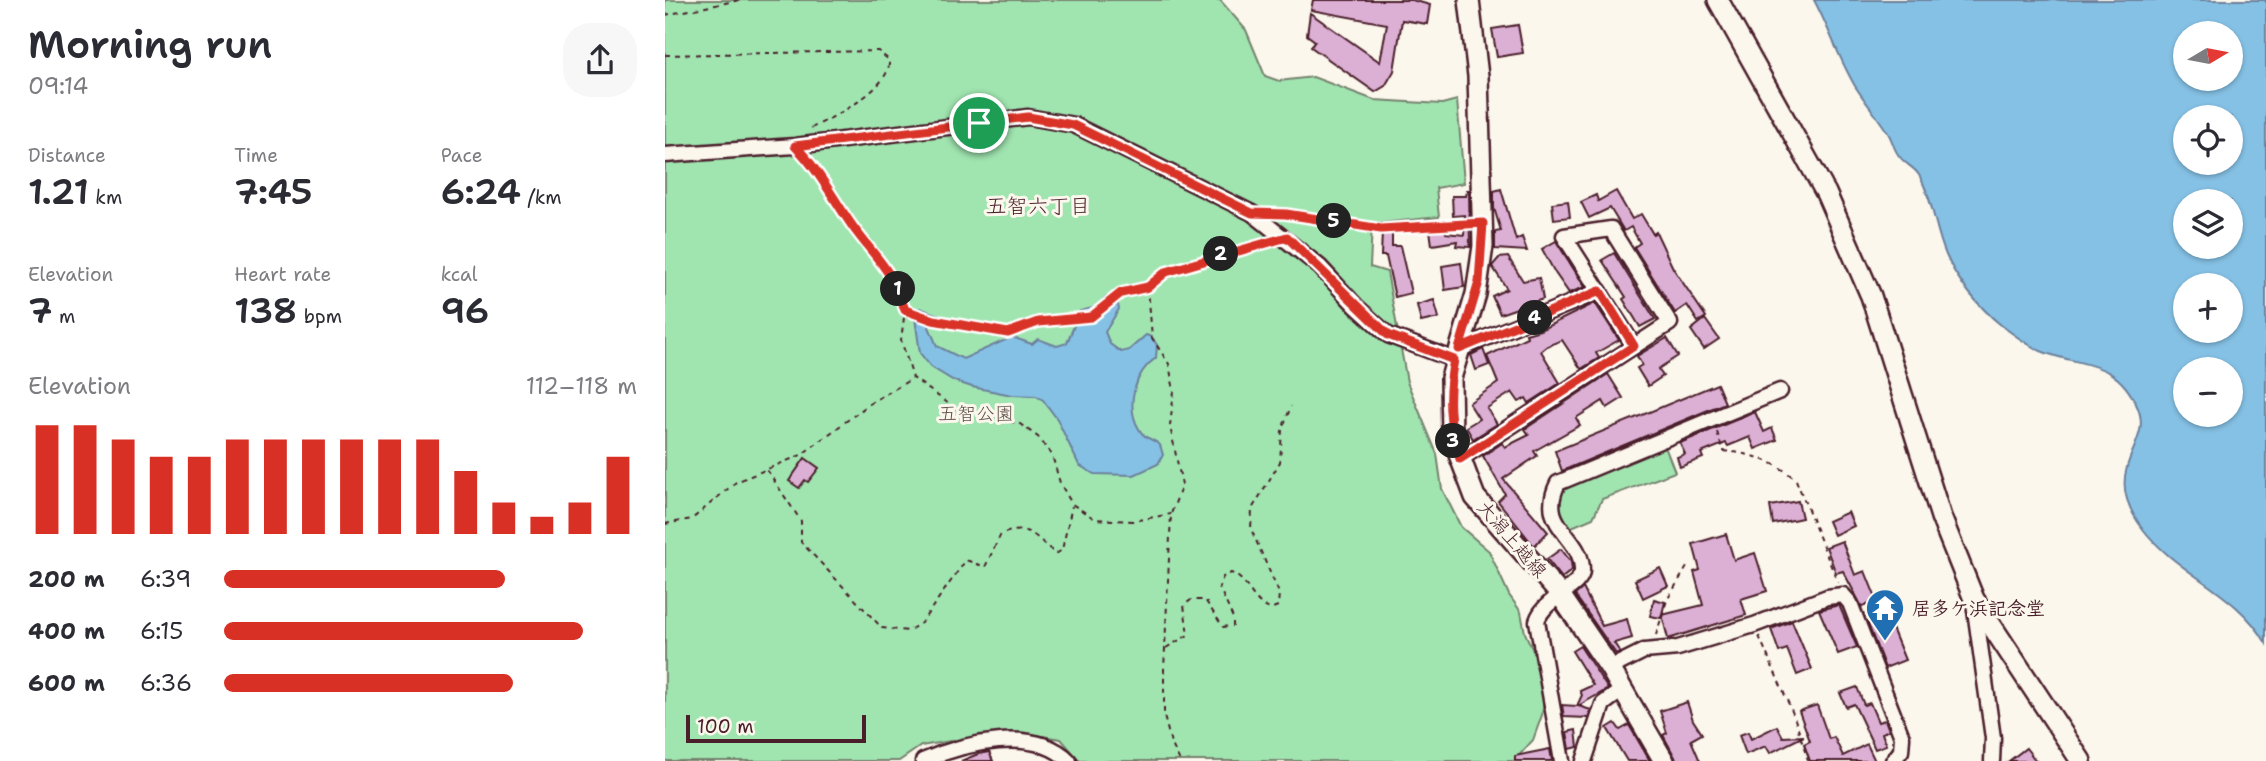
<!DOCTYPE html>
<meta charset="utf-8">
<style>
:root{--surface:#fff;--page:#f7f7f7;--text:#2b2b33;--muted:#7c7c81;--accent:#d93025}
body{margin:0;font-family:"Shantell Sans","Klee One",sans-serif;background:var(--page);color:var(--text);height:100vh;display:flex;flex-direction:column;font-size:26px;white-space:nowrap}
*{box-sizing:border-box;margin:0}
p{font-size:23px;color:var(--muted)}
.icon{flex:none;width:38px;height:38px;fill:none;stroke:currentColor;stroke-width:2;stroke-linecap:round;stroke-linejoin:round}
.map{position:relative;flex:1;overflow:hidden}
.sheet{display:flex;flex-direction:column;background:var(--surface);width:665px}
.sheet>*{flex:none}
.needle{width:46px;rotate:80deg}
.buttons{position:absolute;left:1508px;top:21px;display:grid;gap:14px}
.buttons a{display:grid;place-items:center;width:70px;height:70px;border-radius:50%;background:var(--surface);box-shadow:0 2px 5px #0004;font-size:35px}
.scale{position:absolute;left:21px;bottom:18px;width:180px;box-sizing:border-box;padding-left:7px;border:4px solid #4a1f2b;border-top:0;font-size:19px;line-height:24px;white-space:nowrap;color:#4a1f2b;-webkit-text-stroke:5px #fbf7ec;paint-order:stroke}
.pin{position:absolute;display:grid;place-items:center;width:60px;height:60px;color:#fff;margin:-30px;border:4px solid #fff;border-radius:50%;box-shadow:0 2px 7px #0007}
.km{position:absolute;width:35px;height:35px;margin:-18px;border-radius:50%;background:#222;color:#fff;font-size:19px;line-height:35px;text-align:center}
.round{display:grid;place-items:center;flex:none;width:74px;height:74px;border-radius:28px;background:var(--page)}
.headline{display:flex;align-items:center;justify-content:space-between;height:119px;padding:0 28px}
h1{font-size:38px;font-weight:600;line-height:52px}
.figures{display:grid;grid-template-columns:repeat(3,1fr);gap:10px;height:119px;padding:7px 28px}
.figures div{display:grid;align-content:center}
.figures b{font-size:35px;font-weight:600}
.figures small{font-size:19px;font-weight:400}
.figures p{font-size:19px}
.chart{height:196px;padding:14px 28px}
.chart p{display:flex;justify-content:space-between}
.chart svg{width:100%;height:126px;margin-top:7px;stroke:var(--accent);stroke-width:6}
ul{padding:0 28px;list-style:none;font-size:23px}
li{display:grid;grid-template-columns:112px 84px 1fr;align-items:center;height:52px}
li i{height:18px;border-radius:9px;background:var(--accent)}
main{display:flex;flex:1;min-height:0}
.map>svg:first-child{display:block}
.green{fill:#a0e5b0;stroke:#75826e;stroke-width:2}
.water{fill:#85c1e5;stroke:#6d809b;stroke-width:2;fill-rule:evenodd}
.building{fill:#dcb0d4;stroke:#4a1f2b;stroke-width:2}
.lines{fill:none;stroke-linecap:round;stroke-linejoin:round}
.street-casing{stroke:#4a1f2b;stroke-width:19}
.secondary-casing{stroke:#4a1f2b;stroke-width:24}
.path{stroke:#4a1f2b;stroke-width:2;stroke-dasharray:5 5;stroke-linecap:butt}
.street{stroke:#fbf7ec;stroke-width:14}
.secondary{stroke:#fbf7ec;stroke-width:19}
.route-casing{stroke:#fff;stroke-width:14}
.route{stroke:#d93025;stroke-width:9}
.labels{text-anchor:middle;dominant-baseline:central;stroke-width:6;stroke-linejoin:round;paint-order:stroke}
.park-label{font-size:19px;fill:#60504c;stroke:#fbf7ec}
.street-label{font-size:19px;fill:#4a1f2b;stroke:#fbf7ec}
.poi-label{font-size:19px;font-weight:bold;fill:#4a1f2b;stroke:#fbf7ec;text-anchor:start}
.neighbourhood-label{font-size:21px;fill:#4a1f2b;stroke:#fbf7ec}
</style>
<main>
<section class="sheet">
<div class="headline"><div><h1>Morning run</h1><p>09:14</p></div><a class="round"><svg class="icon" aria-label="share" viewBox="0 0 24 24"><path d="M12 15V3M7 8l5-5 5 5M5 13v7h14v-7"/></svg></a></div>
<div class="figures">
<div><p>Distance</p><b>1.21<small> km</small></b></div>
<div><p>Time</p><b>7:45</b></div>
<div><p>Pace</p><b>6:24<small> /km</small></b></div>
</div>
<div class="figures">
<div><p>Elevation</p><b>7<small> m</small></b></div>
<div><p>Heart rate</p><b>138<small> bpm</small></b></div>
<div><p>kcal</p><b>96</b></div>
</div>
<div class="chart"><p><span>Elevation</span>112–118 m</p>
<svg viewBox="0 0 160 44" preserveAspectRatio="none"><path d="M5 44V6M15 44V6M25 44V11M35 44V17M45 44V17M55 44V11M65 44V11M75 44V11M85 44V11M95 44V11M105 44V11M115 44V22M125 44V33M135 44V38M145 44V33M155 44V17"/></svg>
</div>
<ul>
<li><b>200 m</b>6:39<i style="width:68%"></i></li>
<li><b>400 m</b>6:15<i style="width:87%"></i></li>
<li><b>600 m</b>6:36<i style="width:70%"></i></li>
</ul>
</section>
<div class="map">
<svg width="1601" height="761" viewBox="0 0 1601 761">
<rect width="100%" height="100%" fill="#fbf7ec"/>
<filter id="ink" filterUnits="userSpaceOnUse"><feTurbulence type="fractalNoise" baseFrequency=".0143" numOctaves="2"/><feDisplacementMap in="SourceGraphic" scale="14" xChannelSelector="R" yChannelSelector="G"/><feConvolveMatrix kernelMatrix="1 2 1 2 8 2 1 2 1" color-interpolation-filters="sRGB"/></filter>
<g filter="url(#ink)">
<g class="green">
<polygon points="0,0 555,0 581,30 600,76 614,81 648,77 709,100 777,104 792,100 799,183 771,188 774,217 707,224 705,267 722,272 742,382 772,454 777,489 796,527 824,551 844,595 856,612 860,633 871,657 879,702 877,715 868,740 849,761 415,761 396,739 357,733 321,735 256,746 234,761 0,761"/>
<path d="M999 444 1010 472 937 499 928 518 902 529C894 510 890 499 904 482Z"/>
</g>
<g class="water">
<path d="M1149 0H1601V643C1571 591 1513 575 1478 529 1431 467 1491 446 1472 406 1451 360 1420 367 1381 353 1366 348 1349 335 1336 325 1314 307 1292 281 1281 255 1270 229 1268 200 1254 175 1249 167 1240 164 1235 157 1229 151 1228 141 1223 133 1213 117 1200 102 1190 86 1174 59 1164 28 1149 0ZM1521 33H1566V79H1521ZM1521 117H1566V163H1521ZM1521 201H1566V247H1521ZM1521 285H1566V331H1521ZM1521 369H1566V415H1521Z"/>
<path d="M450 293 454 309 440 332 445 344 456 352 464 350 481 335 487 337 492 345 491 358C470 372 460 406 474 429 480 440 488 438 495 445L498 455 493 464 469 475 429 474 414 465 392 419 378 400 371 396 347 395 307 387 289 381 266 367 255 353 249 311 255 308 273 315 264 327 272 346 298 359 347 337 367 344 373 339 392 346 402 343 415 311 436 306 439 299Z"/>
</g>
<g class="building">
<polygon points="648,0 747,0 765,5 762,24 737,20 729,71 720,86 710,92 646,47 650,41 642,35 645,13 715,62 722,24 646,10"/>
<polygon points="853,25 858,53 832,57 827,29"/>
<polygon points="836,189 851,240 857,237 862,251 830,249 830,232 836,231 829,208 829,191"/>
<polygon points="802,190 804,190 805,247 791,246 792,241 767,245 765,230 780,228 781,233 799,235 800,215 788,216 787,196 801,196"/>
<polygon points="951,191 967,219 976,214 988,234 991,232 1008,268 1041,317 1033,322 1022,305 1010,313 969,247 975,243 966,227 959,231 945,208 924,218 916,202 931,195 933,201"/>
<polygon points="903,201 905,217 889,219 887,203"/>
<polygon points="717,232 727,232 727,246 735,246 746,293 730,297 721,256 716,256"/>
<polygon points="891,241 920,287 904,293 890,273 877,249"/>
<polygon points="949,253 990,319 975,327 958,299 961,297 937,260"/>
<polygon points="843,257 858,281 874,278 878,299 835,314 827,296 842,289 827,266 834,258"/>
<polygon points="796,263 799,287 780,290 777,266"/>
<polygon points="769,300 774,318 756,322 752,305"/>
<polygon points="930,303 954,340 931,353 934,358 916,369 897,340 882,346 876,351 895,383 864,403 861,398 854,402 847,392 822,408 832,424 808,439 801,427 814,419 804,403 833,383 822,356 862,337 861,334 875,330"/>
<polygon points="1040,319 1054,339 1039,349 1026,330"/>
<polygon points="1002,338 1013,356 993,369 998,376 983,386 972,368 977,365 972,356"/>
<polygon points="818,349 824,365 811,370 806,355"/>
<polygon points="943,374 958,398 942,408 938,401 911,418 915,425 869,451 872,456 838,479 883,532 869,546 833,501 840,494 818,456 837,443 840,447 864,435 860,429"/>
<polygon points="1052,384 1060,403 897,471 890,451"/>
<polygon points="1090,412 1099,432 1107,428 1112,440 1090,449 1085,437 1063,446 1061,443 1036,453 1038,458 1015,467 1012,457 1020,454 1015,443"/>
<polygon points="140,458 154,468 143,482 140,480 134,488 124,481"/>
<polygon points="1133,501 1137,518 1108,524 1105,506"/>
<polygon points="1183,512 1189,526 1169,535 1163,521"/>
<polygon points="1061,534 1069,560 1090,553 1102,591 1076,599 1081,615 1003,639 997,615 1038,605 1029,572 1035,570 1028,544"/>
<polygon points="1177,541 1190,575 1200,571 1212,601 1197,607 1178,571 1171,573 1161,547"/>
<polygon points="896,549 906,562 907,570 897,578 882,559"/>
<polygon points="995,568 1003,586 978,598 970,580"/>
<polygon points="918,588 937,626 962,619 967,638 949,643 955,652 951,654 910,595"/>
<polygon points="989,599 1000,602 996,618 985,616"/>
<polygon points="1174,605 1192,647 1173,654 1154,610"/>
<polygon points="1222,616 1240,660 1220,668 1203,624"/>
<polygon points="1127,621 1147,669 1132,675 1122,649 1114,652 1106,629"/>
<polygon points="915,646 943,689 913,706 926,710 923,718 899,717 897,705 912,706 917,695 915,691 928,685 907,651"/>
<polygon points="1192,687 1199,705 1205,703 1213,722 1220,720 1224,730 1217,733 1221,745 1210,749 1189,704 1181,707 1175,693"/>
<polygon points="1022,702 1028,720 1037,734 1026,740 1035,761 1012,761 998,735 1002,733 995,711"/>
<polygon points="1152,705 1164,739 1169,737 1178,756 1202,744 1210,761 1145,761 1139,744 1145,741 1134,711"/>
<polygon points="950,723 955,730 964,725 985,761 962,761 942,728"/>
<polygon points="1112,726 1118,737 1139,736 1105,753 1101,746 1081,754 1074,735 1083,732 1086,739"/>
<polygon points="911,730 913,747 905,749 902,732"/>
<polygon points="1361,748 1371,761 1344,761"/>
<polygon points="885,749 887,761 850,761 850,756"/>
<polygon points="324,752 328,761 296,761 313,754"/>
</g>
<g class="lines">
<g class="street-casing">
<g id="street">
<polyline points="0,155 130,146 363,117 409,125 587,213 655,267 691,306 723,335 790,360"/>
<polyline points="794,349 935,291"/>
<polyline points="795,459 1005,323 946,229 899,236 969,346"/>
<polyline points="1309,603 1328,738 1327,761"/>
<polyline points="945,668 979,651 1013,648 1089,625 1162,597 1178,595 1185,603 1237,737 1236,751 1228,761"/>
<path d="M258 761C298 743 370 726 404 761"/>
<path d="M897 761 872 621C879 598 917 587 917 571 918 535 871 527 893 483L1115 391"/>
<polyline points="919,761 938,704 957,690"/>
</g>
</g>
<g class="secondary-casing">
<g id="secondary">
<polyline points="804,0 813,76 818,246 811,294 786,378 787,436 810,497 894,593 945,668 999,761"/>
<polyline points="1053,0 1161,193 1206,296 1276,517 1309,599 1416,761"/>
</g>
</g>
<g class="path">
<polyline points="0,15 75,0"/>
<path d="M0 55 213 51 224 60C227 89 165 119 142 130"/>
<polyline points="142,158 188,227 230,280 240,310 236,340 248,378 291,409 355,424 373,437 387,455 395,483 407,504 430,519 468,521 506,514"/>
<polyline points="611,213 716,229 800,224"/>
<polyline points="483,287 487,338 504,364 509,391 505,426 517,485 506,514 499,670 499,716 506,743 515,761"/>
<polyline points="241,311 268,320 343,333 373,322 426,317 456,293 483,287 501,272 599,242"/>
<path d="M1052 432 1058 451C1085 453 1111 461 1131 480L1173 583"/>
<path d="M102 470 136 521V542L217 628 243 631 256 623 301 560 320 567 336 534C367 524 368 536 391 554L397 550 407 506"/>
<polyline points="0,524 27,519 71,482 136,455 207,402 248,378"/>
<polyline points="991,635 1002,600 1022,567"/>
<polyline points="1094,636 1129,716 1143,761"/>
<path d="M501 648 523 635 519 605 526 600H540L558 627 568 626V618L554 587 558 577 566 573C584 580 586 602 605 609L613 606 614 593 586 529 587 509 615 462 617 430 626 406"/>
</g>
<use href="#street" class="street"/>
<use href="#secondary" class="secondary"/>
</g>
</g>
<g class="lines" filter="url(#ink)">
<g class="route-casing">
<path id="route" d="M363 117 408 125 587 213 621 214 716 229 818 223 814 282 794 349 935 291 969 346 795 459C783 425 782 395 789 360L723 335 622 237 501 272 483 287 456 293 426 317 373 322 343 333 268 320 240 310C226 268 213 261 188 227 168 199 155 171 130 146Z"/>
</g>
<use href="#route" class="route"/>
</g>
<defs>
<g id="temple-pin" transform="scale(2.0125)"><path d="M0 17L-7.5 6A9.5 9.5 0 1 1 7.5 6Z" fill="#1f6fb2" stroke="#fbf7ec"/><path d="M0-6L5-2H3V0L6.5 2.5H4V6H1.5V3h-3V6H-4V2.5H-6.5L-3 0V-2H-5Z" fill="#fff"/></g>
</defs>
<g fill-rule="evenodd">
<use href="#temple-pin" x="1220" y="608"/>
</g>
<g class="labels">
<g class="park-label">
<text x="311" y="413">五智公園</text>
</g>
<g class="street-label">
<text transform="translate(847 539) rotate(49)">大潟上越線</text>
</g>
<g class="poi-label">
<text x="1247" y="608">居多ケ浜記念堂</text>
</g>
<g class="neighbourhood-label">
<text x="373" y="206">五智六丁目</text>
</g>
</g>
</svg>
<div class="buttons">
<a><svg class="needle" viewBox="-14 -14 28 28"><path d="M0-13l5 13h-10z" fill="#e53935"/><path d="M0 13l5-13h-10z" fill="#7c7c81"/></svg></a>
<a><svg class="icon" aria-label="locate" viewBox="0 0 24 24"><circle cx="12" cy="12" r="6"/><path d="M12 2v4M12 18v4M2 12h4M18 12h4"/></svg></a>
<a><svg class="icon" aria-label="layers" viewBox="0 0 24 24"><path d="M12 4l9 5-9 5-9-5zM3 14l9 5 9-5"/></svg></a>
<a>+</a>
<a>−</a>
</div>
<div class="scale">100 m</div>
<div class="pin" style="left:314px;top:123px;background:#1e9e55"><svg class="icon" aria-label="arrive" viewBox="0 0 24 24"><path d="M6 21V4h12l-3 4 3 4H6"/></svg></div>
<b class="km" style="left:233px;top:289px">1</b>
<b class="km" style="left:556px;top:254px">2</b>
<b class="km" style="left:788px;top:441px">3</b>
<b class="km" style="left:870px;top:318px">4</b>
<b class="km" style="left:669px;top:221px">5</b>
</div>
</main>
